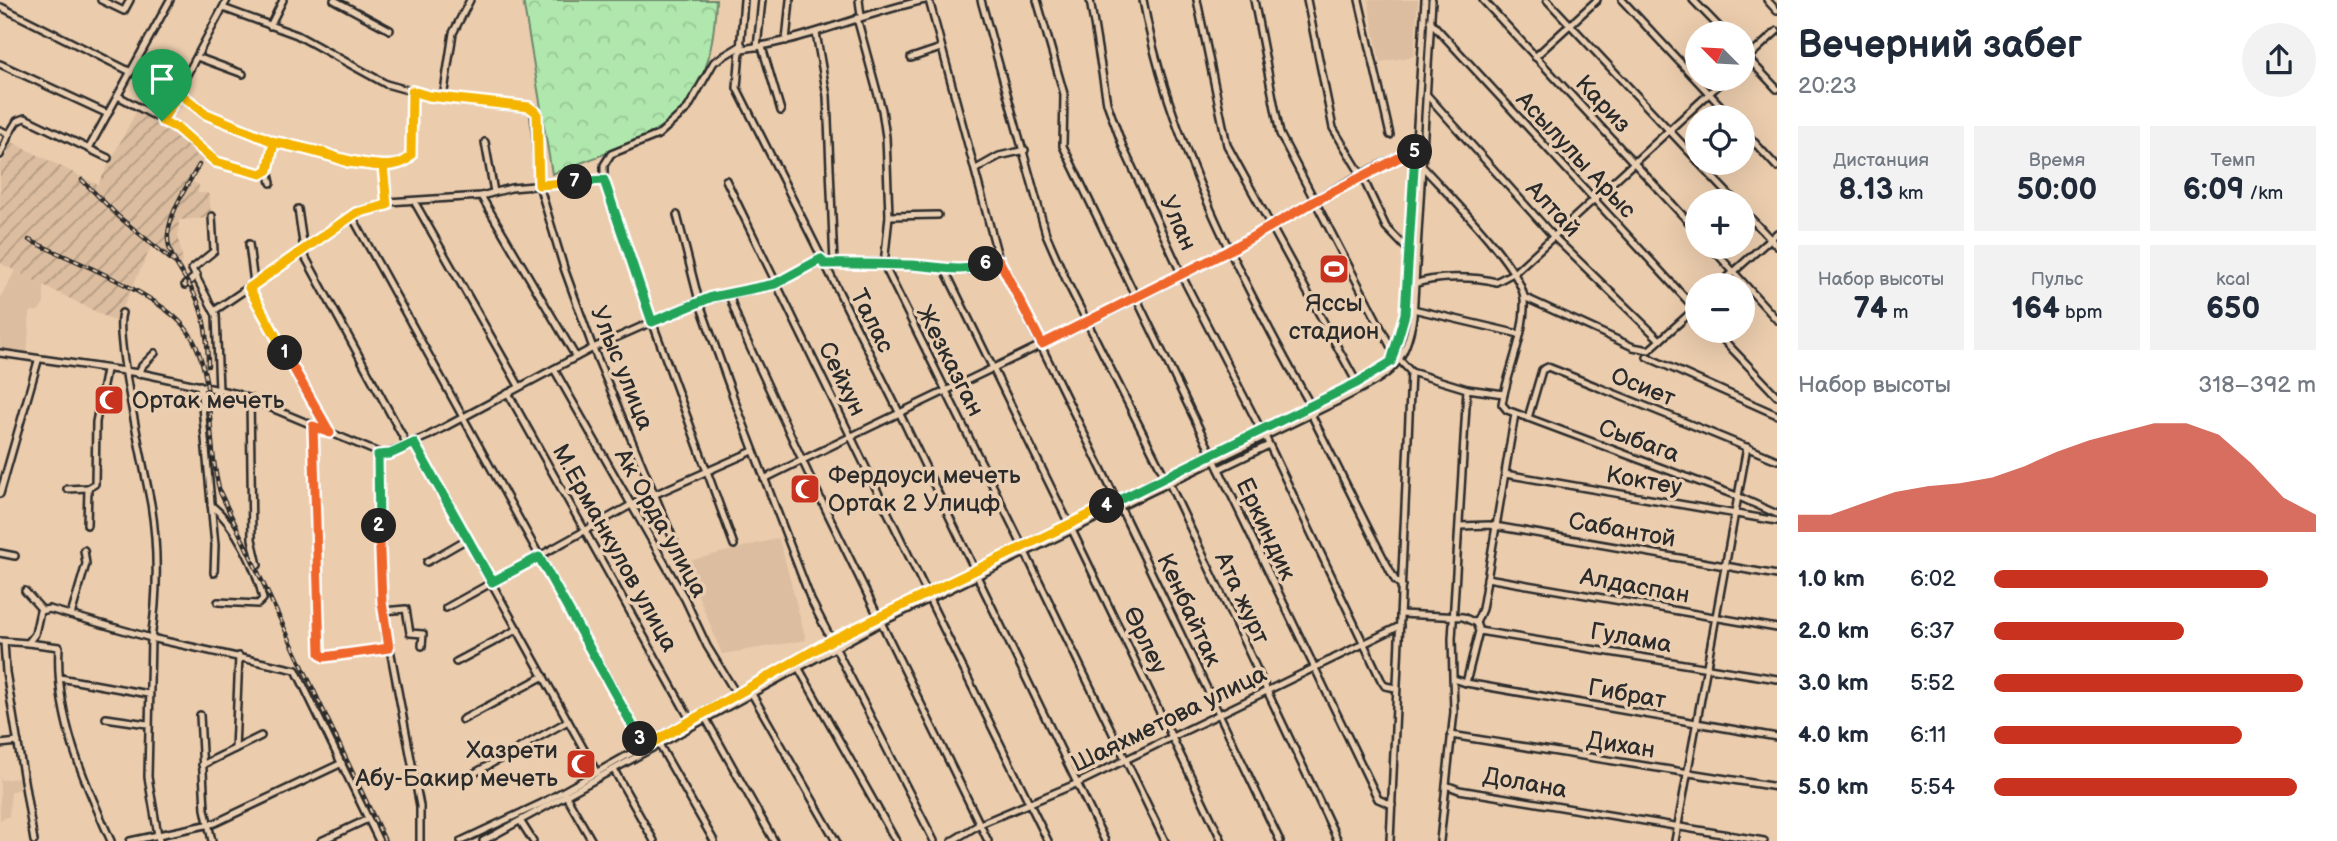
<!DOCTYPE html>
<html lang="ru">
<meta charset="utf-8">
<style>
:root{--surface:#fff;--page:#f2f2f3;--text:#1f2937;--muted:#747a83;--accent:#c8321e}
body{margin:0;font-family:"Balsamiq Sans",sans-serif;background:var(--page);color:var(--text);height:100vh;display:flex;flex-direction:column;font-size:26px;white-space:nowrap}
*{box-sizing:border-box;margin:0}
p{font-size:23px;color:var(--muted)}
.icon{flex:none;width:38px;height:38px;fill:none;stroke:currentColor;stroke-width:2;stroke-linecap:round;stroke-linejoin:round}
.map{position:relative;flex:1;overflow:hidden}
.sheet{display:flex;flex-direction:column;background:var(--surface);width:560px}
.sheet>*{flex:none}
.needle{width:46px;rotate:294deg}
.tools{position:absolute;left:1685px;top:21px;display:grid;gap:14px}
.tools a{display:grid;place-items:center;width:70px;height:70px;border-radius:50%;background:var(--surface);box-shadow:0 7px 28px #0002;font-size:35px}
.pin{position:absolute;display:grid;place-items:center;width:60px;height:60px;color:#fff;margin:-72px -30px;border-radius:50% 50% 50% 0;rotate:-45deg;box-shadow:0 0 7px #0007}
.pin .icon{rotate:45deg}
.km{position:absolute;width:35px;height:35px;margin:-18px;border-radius:50%;background:#222;color:#fff;font-size:19px;line-height:35px;text-align:center}
.round{display:grid;place-items:center;flex:none;width:74px;height:74px;border-radius:37px;background:var(--page)}
.summary{display:flex;align-items:center;justify-content:space-between;height:119px;padding:0 21px}
h1{font-size:38px;font-weight:800;line-height:52px}
.stats{display:grid;grid-template-columns:repeat(3,1fr);gap:10px;height:119px;padding:7px 21px}
.stats div{display:grid;align-content:center;border-radius:0px;background:var(--page);text-align:center}
.stats b{font-size:30px;font-weight:800}
.stats small{font-size:19px;font-weight:400}
.stats p{font-size:19px}
.chart{height:196px;padding:14px 21px}
.chart p{display:flex;justify-content:space-between}
.chart svg{width:100%;height:126px;margin-top:7px;fill:var(--accent);opacity:.7}
ul{padding:0 21px;list-style:none;font-size:23px}
li{display:grid;grid-template-columns:112px 84px 1fr;align-items:center;height:52px}
li i{height:18px;border-radius:9px;background:var(--accent)}
main{display:flex;flex:1;min-height:0}
.map>svg:first-child{display:block}
.built{fill:#dcbd9f}
.industrial{fill:url(#industrial-furrows)}
.forest{fill:url(#forest-crowns);stroke:#6d896c;stroke-width:2}
.lines{fill:none;stroke-linecap:round;stroke-linejoin:round}
.minor-casing{stroke:#2b2b2b;stroke-width:10}
.minor{stroke:#eaceb1;stroke-width:5}
.rail-casing{stroke:#2b2b2b;stroke-width:4.5}
.rail{stroke:#eaceb1;stroke-width:2;stroke-dasharray:5;stroke-linecap:butt}
.split-1-casing{stroke:#fff;stroke-width:14}
.split-2-casing{stroke:#fff;stroke-width:14}
.split-3-casing{stroke:#fff;stroke-width:14}
.split-4-casing{stroke:#fff;stroke-width:14}
.split-5-casing{stroke:#fff;stroke-width:14}
.split-6-casing{stroke:#fff;stroke-width:14}
.split-7-casing{stroke:#fff;stroke-width:14}
.split-8-casing{stroke:#fff;stroke-width:14}
.split-1{stroke:#f5b400;stroke-width:9}
.split-2{stroke:#f0652b;stroke-width:9}
.split-3{stroke:#22a559;stroke-width:9}
.split-4{stroke:#f5b400;stroke-width:9}
.split-5{stroke:#22a559;stroke-width:9}
.split-6{stroke:#f0652b;stroke-width:9}
.split-7{stroke:#22a559;stroke-width:9}
.split-8{stroke:#f5b400;stroke-width:9}
.labels{text-anchor:middle;dominant-baseline:central;stroke-width:7;stroke-linejoin:round;paint-order:stroke}
.street-label{font-size:24px;fill:#2b2b2b;stroke:#eaceb1}
.poi-label{font-size:24px;fill:#2b2b2b;stroke:#eaceb1;text-anchor:start}
</style>
<main>
<div class="map">
<svg width="1777" height="841" viewBox="0 0 1777 841">
<defs>
<pattern id="industrial-furrows" width="10" height="10" patternUnits="userSpaceOnUse" patternTransform="scale(1.75)"><rect width="10" height="10" fill="#dcbd9f"/><path d="M-1 1l2-2M0 10L10 0M9 11l2-2" fill="none" stroke="#b39a82"/></pattern>
<pattern id="forest-crowns" width="20" height="18" patternUnits="userSpaceOnUse" patternTransform="scale(1.75)"><rect width="20" height="18" fill="#afe7ac"/><path d="M2 6a3 3 0 1 1 6 0M12 15a3 3 0 1 1 6 0" fill="none" stroke="#97c694"/></pattern>
</defs>
<rect width="100%" height="100%" fill="#ebccad"/>
<filter id="ink" filterUnits="userSpaceOnUse"><feTurbulence type="fractalNoise" baseFrequency=".0143" numOctaves="2"/><feDisplacementMap in="SourceGraphic" scale="14" xChannelSelector="R" yChannelSelector="G"/><feConvolveMatrix kernelMatrix="1 2 1 2 8 2 1 2 1" color-interpolation-filters="sRGB"/></filter>
<g filter="url(#ink)">
<g class="built">
<polygon points="1368,0 1418,0 1414,56 1380,62"/>
<polygon points="15,271 44,285 44,304 38,311 30,311 27,355 0,350 0,298"/>
<polygon points="779,538 806,640 722,654 685,562"/>
<polygon points="0,776 1,780 20,778 21,789 11,791 9,816 0,820"/>
</g>
<polygon class="industrial" points="137,110 172,131 173,129 204,159 191,181 199,185 198,193 209,193 211,214 210,218 179,220 178,236 183,261 178,268 152,245 116,322 0,263 0,166 12,142 98,185"/>
<path class="forest" d="M523 0H716C711 127 656 133 552 174Z"/>
<g class="lines">
<g class="minor-casing">
<g id="minor">
<polyline points="101,0 124,11 130,0"/>
<polyline points="334,0 390,30"/>
<polyline points="744,0 737,88 899,412 975,570"/>
<polyline points="859,0 861,16"/>
<polyline points="929,0 999,260 1117,501"/>
<polyline points="981,0 1046,234 1068,284 1165,477"/>
<polyline points="1037,0 1064,94 1063,146 1378,799 1392,805"/>
<polyline points="1090,0 1107,103 1123,147 1186,284 1261,430"/>
<path d="M1143 0C1168 140 1242 282 1311 406"/>
<polyline points="1197,0 1227,145 1357,383"/>
<polyline points="1254,0 1280,134 1395,355 1411,372 1390,841"/>
<polyline points="1307,0 1333,128 1362,176 1386,227 1410,252"/>
<polyline points="1359,0 1390,135"/>
<polyline points="1483,0 1698,232"/>
<polyline points="1547,0 1698,161"/>
<polyline points="1622,0 1731,117"/>
<polyline points="1693,0 1725,33"/>
<polyline points="1767,0 1777,11"/>
<polyline points="1,7 131,72"/>
<polyline points="223,8 297,35 386,84 429,96 534,109 539,185 564,268 593,348 682,560"/>
<polyline points="857,18 882,110 886,137 889,216 884,265 1023,547"/>
<polyline points="1430,21 1698,312"/>
<polyline points="270,26 283,0"/>
<polyline points="816,33 827,96 834,264"/>
<polyline points="786,41 790,0"/>
<polyline points="757,47 762,0"/>
<polyline points="762,47 781,111"/>
<path d="M742 49C805 41 863 13 925 0"/>
<polyline points="1743,53 1777,89"/>
<polyline points="197,57 243,74"/>
<polyline points="1535,57 1597,0"/>
<polyline points="911,58 941,48"/>
<polyline points="1743,62 1777,31"/>
<polyline points="0,64 108,114"/>
<polyline points="179,93 206,114 274,142 324,153 348,162 383,166 388,202"/>
<polyline points="1427,95 1553,236 1660,340"/>
<polyline points="118,96 177,128 216,162 261,174 268,170"/>
<polyline points="443,98 453,33 470,0"/>
<polyline points="162,121 227,0"/>
<polyline points="0,130 9,134 17,121 25,118 108,158"/>
<polyline points="1743,130 1777,167"/>
<polyline points="485,142 494,192"/>
<polyline points="89,148 170,0"/>
<polyline points="0,155 9,134"/>
<polyline points="1699,163 1735,201"/>
<polyline points="383,166 403,162 411,155 412,91"/>
<path d="M1422 166C1446 193 1521 266 1524 298 1526 329 1511 364 1504 394L1502 404 1507 410 1737 496 1777 514"/>
<polyline points="976,169 999,156 1025,150"/>
<polyline points="604,180 649,313 734,545"/>
<polyline points="726,180 927,593"/>
<polyline points="271,183 268,170 274,142"/>
<polyline points="481,196 576,357"/>
<polyline points="414,201 519,386"/>
<polyline points="298,209 304,250"/>
<polyline points="1743,210 1777,246"/>
<polyline points="677,215 699,301 734,399 811,600 832,641"/>
<polyline points="212,216 214,251 192,269 216,315 219,390"/>
<polyline points="889,216 938,215"/>
<polyline points="353,218 645,747"/>
<polyline points="249,244 254,283"/>
<polyline points="1711,247 1777,320"/>
<polyline points="302,251 408,446"/>
<polyline points="824,264 876,263 972,270 999,260"/>
<polyline points="945,270 1069,524"/>
<path d="M1414 284C1436 276 1474 276 1496 282L1515 272 1725 79"/>
<polyline points="185,285 197,275"/>
<polyline points="1719,285 1777,233"/>
<polyline points="249,288 329,432"/>
<polyline points="729,295 741,328 810,477 988,841"/>
<polyline points="1524,297 1633,347 1649,350 1698,306"/>
<polyline points="1413,309 1519,334"/>
<polyline points="214,311 362,210 381,207 388,202 481,196 511,188 604,180 604,165 611,154 658,135 688,108 714,62 742,45"/>
<polyline points="1715,331 1777,396"/>
<polyline points="0,353 145,374 238,394 384,455 428,436 593,348 699,301 775,284 821,259"/>
<polyline points="1647,357 1777,415"/>
<polyline points="554,369 685,599 707,646 737,695"/>
<polyline points="1411,372 1467,389 1452,639 1454,712 1446,785 1459,790 1764,841"/>
<polyline points="138,374 142,366 155,353"/>
<polyline points="200,385 215,545 214,573"/>
<polyline points="1467,389 1504,394"/>
<polyline points="508,393 691,721"/>
<polyline points="250,398 252,539 258,565"/>
<polyline points="1311,414 1371,534 1395,580 1402,586"/>
<path d="M1528 418 1542 370 1548 367C1625 398 1701 428 1777 460"/>
<polyline points="313,426 320,653 324,657 389,648"/>
<polyline points="1265,436 1381,680 1385,686 1396,688"/>
<polyline points="414,443 597,773"/>
<polyline points="378,455 381,602 420,806 420,841"/>
<polyline points="1219,469 1269,445"/>
<polyline points="1505,474 1777,521"/>
<path d="M764 479C906 408 1051 343 1192 270 1267 232 1337 181 1415 150"/>
<polyline points="1169,483 1338,841"/>
<polyline points="67,489 88,488"/>
<polyline points="0,494 38,361"/>
<path d="M211 505C236 525 256 567 263 599L258 604 218 602"/>
<polyline points="1120,507 1280,841"/>
<polyline points="87,525 88,488 95,484 96,422 106,370"/>
<polyline points="1460,526 1489,525 1777,575"/>
<polyline points="1072,530 1222,841"/>
<polyline points="1025,552 1165,841"/>
<polyline points="0,553 15,556"/>
<polyline points="427,562 467,539"/>
<polyline points="977,576 1105,841"/>
<polyline points="1487,578 1777,628"/>
<polyline points="25,591 42,610"/>
<polyline points="930,601 1048,841"/>
<polyline points="446,608 631,505 753,451"/>
<polyline points="383,611 406,609 410,633 423,634 422,646"/>
<polyline points="1400,614 1463,617 1476,623 1479,631 1466,683 1454,679"/>
<polyline points="71,615 86,564 84,550"/>
<polyline points="1476,623 1482,609 1515,414"/>
<polyline points="1479,631 1777,679"/>
<path d="M0 641 28 643 35 634 40 611 49 609 151 638C158 596 158 546 151 504 145 471 114 336 122 313"/>
<polyline points="4,642 6,672 34,841"/>
<path d="M28 643 59 647C55 716 83 779 111 841"/>
<polyline points="835,647 934,841"/>
<polyline points="456,662 518,629"/>
<polyline points="798,667 896,841"/>
<polyline points="60,678 148,694"/>
<polyline points="1466,683 1777,737"/>
<polyline points="752,694 836,841"/>
<polyline points="200,715 205,809 212,841"/>
<polyline points="106,718 147,724"/>
<polyline points="706,719 774,841"/>
<polyline points="462,720 544,676"/>
<polyline points="1451,735 1777,787"/>
<polyline points="0,744 18,742"/>
<polyline points="660,746 714,841"/>
<polyline points="235,749 239,656"/>
<polyline points="202,765 261,736"/>
<polyline points="614,770 654,841"/>
<polyline points="471,775 568,721"/>
<polyline points="565,794 592,841"/>
<polyline points="521,822 533,841"/>
<polyline points="130,841 215,823 342,763"/>
<polyline points="159,841 148,777 151,638 296,670 379,841"/>
<polyline points="321,841 368,819"/>
<polyline points="461,841 542,803 832,641 1357,383 1390,362 1405,314 1425,0"/>
<path d="M483 841 882 622 1340 400C1385 376 1405 371 1413 317L1432 0"/>
<polyline points="952,841 980,824 1078,783 1400,626"/>
<polyline points="1440,841 1446,785"/>
<polyline points="1675,841 1747,447"/>
</g>
</g>
<use href="#minor" class="minor"/>
<g class="rail-casing">
<g id="rail">
<path d="M199 165C187 186 171 209 168 234 166 259 190 280 198 302 206 323 208 344 208 366"/>
<polyline points="82,180 119,217 174,262"/>
<path d="M29 240C71 260 161 294 187 330 198 345 203 363 206 380 212 418 210 455 220 492L385 841"/>
</g>
</g>
<use href="#rail" class="rail"/>
</g>
</g>
<g class="lines" filter="url(#ink)">
<g class="split-1-casing">
<polyline id="split-1" points="162,121 179,93 206,114 274,142 324,153 348,162 383,166 387,205 356,213 249,288 285,353"/>
</g>
<g class="split-2-casing">
<polyline id="split-2" points="285,353 330,433 313,426 320,653 324,657 389,648 382,602 379,526"/>
</g>
<g class="split-3-casing">
<polyline id="split-3" points="379,526 378,455 390,454 414,443 492,582 539,557 640,739"/>
</g>
<g class="split-4-casing">
<polyline id="split-4" points="640,739 645,747 832,640 1107,506"/>
</g>
<g class="split-5-casing">
<polyline id="split-5" points="1107,506 1357,383 1391,362 1405,314 1415,152"/>
</g>
<g class="split-6-casing">
<polyline id="split-6" points="986,264 999,260 1042,344 1228,251 1315,201 1406,154 1415,152"/>
</g>
<g class="split-7-casing">
<path id="split-7" d="M575 182 604 180 652 322 712 297 775 284 821 259 824 264C853 263 882 265 911 265 938 266 960 274 986 264"/>
</g>
<g class="split-8-casing">
<path id="split-8" d="M162 121 177 128 216 162 261 174 268 170 274 142C303 144 393 184 411 155L412 91 429 96 529 107 537 113 539 185 575 182"/>
</g>
<use href="#split-1" class="split-1"/>
<use href="#split-2" class="split-2"/>
<use href="#split-3" class="split-3"/>
<use href="#split-4" class="split-4"/>
<use href="#split-5" class="split-5"/>
<use href="#split-6" class="split-6"/>
<use href="#split-7" class="split-7"/>
<use href="#split-8" class="split-8"/>
</g>
<defs>
<g id="stadium-square" transform="scale(1.575)"><rect x="-9" y="-9" width="18" height="18" rx="4" fill="#c8321e" stroke="#eaceb1"/><path d="M0-5a6.5 5 0 1 0 0 10a6.5 5 0 1 0 0-10ZM-3.5-1.8h7v3.6h-7Z" fill="#fff"/></g>
<g id="mosque-square" transform="scale(1.575)"><rect x="-9" y="-9" width="18" height="18" rx="4" fill="#c8321e" stroke="#eaceb1"/><path d="M3.5-4.9A6 6 0 1 0 3.5 4.9A5 5 0 1 1 3.5-4.9Z" fill="#fff"/></g>
</defs>
<g fill-rule="evenodd">
<use href="#stadium-square" x="1334" y="269"/>
<use href="#mosque-square" x="109" y="400"/>
<use href="#mosque-square" x="805" y="489"/>
<use href="#mosque-square" x="581" y="764"/>
</g>
<g class="labels">
<g class="street-label">
<text transform="translate(1603 104) rotate(47)">Кариз</text>
<text transform="translate(1576 155) rotate(47)">Асылулы Арыс</text>
<text transform="translate(1553 209) rotate(47)">Алтай</text>
<text transform="translate(1178 223) rotate(66)">Улан</text>
<text transform="translate(872 321) rotate(63)">Талас</text>
<text transform="translate(950 361) rotate(63)">Жезказган</text>
<text transform="translate(622 368) rotate(68)">Улыс улица</text>
<text transform="translate(842 379) rotate(64)">Сейхун</text>
<text transform="translate(1643 387) rotate(22)">Осиет</text>
<text transform="translate(1639 441) rotate(20)">Сыбага</text>
<text transform="translate(1644 481) rotate(10)">Коктеу</text>
<text transform="translate(661 523) rotate(61)">Ак Орда улица</text>
<text transform="translate(1266 529) rotate(65)">Еркиндик</text>
<text transform="translate(1622 530) rotate(10)">Сабантой</text>
<text transform="translate(615 548) rotate(61)">М.Ерманкулов улица</text>
<text transform="translate(1635 586) rotate(10)">Алдаспан</text>
<text transform="translate(1242 598) rotate(65)">Ата журт</text>
<text transform="translate(1189 610) rotate(65)">Кенбайтак</text>
<text transform="translate(1631 638) rotate(10)">Гулама</text>
<text transform="translate(1145 640) rotate(64)">Өрлеу</text>
<text transform="translate(1627 694) rotate(10)">Гибрат</text>
<text transform="translate(1169 719) rotate(-26)">Шаяхметова улица</text>
<text transform="translate(1621 745) rotate(9)">Дихан</text>
<text transform="translate(1525 783) rotate(10)">Долана</text>
</g>
<g class="poi-label">
<text x="1334" y="303" text-anchor="middle">Яссы<tspan x="1334" dy="28">стадион</tspan></text>
<text x="132" y="400">Ортак мечеть</text>
<text x="828" y="475">Фердоуси мечеть<tspan x="828" dy="28">Ортак 2 Улицф</tspan></text>
<text x="558" y="750" text-anchor="end">Хазрети<tspan x="558" dy="28">Абу-Бакир мечеть</tspan></text>
</g>
</g>
</svg>
<div class="tools">
<a><svg class="needle" viewBox="-14 -14 28 28"><path d="M0-13l5 13h-10z" fill="#e53935"/><path d="M0 13l5-13h-10z" fill="#747a83"/></svg></a>
<a><svg class="icon" aria-label="locate" viewBox="0 0 24 24"><circle cx="12" cy="12" r="6"/><path d="M12 2v4M12 18v4M2 12h4M18 12h4"/></svg></a>
<a>+</a>
<a>−</a>
</div>
<div class="pin" style="left:162px;top:121px;background:#1e9e55"><svg class="icon" aria-label="arrive" viewBox="0 0 24 24"><path d="M6 21V4h12l-3 4 3 4H6"/></svg></div>
<b class="km" style="left:285px;top:353px">1</b>
<b class="km" style="left:379px;top:526px">2</b>
<b class="km" style="left:640px;top:739px">3</b>
<b class="km" style="left:1107px;top:506px">4</b>
<b class="km" style="left:1415px;top:152px">5</b>
<b class="km" style="left:986px;top:264px">6</b>
<b class="km" style="left:575px;top:182px">7</b>
</div>
<section class="sheet">
<div class="summary"><div><h1>Вечерний забег</h1><p>20:23</p></div><a class="round"><svg class="icon" aria-label="share" viewBox="0 0 24 24"><path d="M12 15V3M7 8l5-5 5 5M5 13v7h14v-7"/></svg></a></div>
<div class="stats">
<div><p>Дистанция</p><b>8.13<small> km</small></b></div>
<div><p>Время</p><b>50:00</b></div>
<div><p>Темп</p><b>6:09<small> /km</small></b></div>
</div>
<div class="stats">
<div><p>Набор высоты</p><b>74<small> m</small></b></div>
<div><p>Пульс</p><b>164<small> bpm</small></b></div>
<div><p>kcal</p><b>650</b></div>
</div>
<div class="chart"><p><span>Набор высоты</span>318–392 m</p>
<svg viewBox="0 0 160 44" preserveAspectRatio="none"><path d="M0 44V38L10 38L20 34L30 30L40 28L50 27L60 25L70 21L80 16L90 12L100 9L110 6L120 6L130 10L140 20L150 32L160 38V44z"/></svg>
</div>
<ul>
<li><b>1.0 km</b>6:02<i style="width:85%"></i></li>
<li><b>2.0 km</b>6:37<i style="width:59%"></i></li>
<li><b>3.0 km</b>5:52<i style="width:96%"></i></li>
<li><b>4.0 km</b>6:11<i style="width:77%"></i></li>
<li><b>5.0 km</b>5:54<i style="width:94%"></i></li>
</ul>
</section>
</main>
